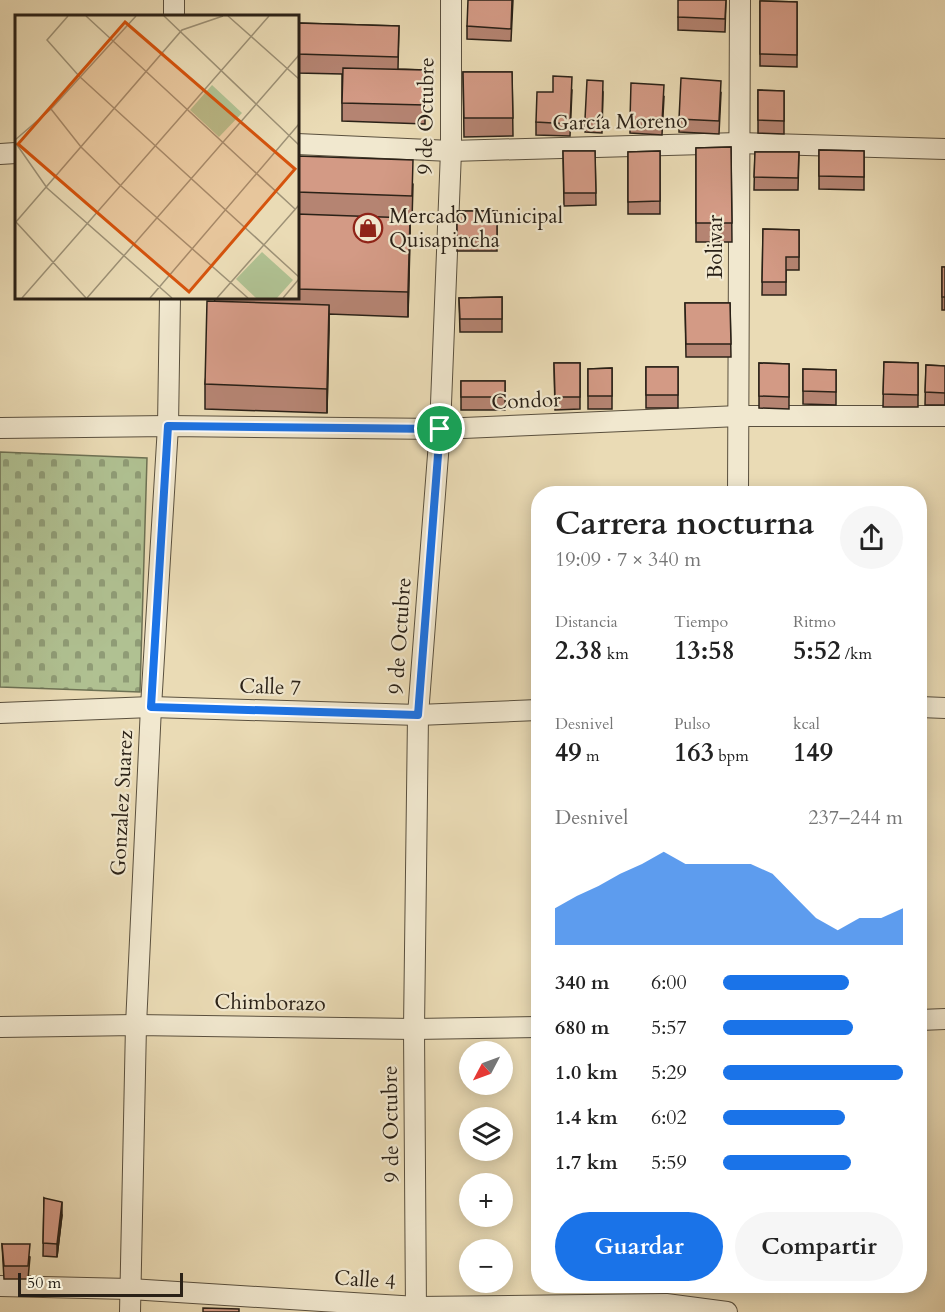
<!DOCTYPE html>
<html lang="es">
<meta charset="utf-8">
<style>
:root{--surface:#fff;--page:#f6f6f6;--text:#222;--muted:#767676;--accent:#1a73e8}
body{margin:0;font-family:Cardo,serif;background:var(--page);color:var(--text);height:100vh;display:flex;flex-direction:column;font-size:22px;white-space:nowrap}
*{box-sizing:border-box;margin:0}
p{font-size:20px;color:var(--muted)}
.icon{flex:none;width:33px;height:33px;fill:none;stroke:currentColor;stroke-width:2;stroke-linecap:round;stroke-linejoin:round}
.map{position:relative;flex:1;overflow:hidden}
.drawer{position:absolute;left:531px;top:486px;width:396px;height:807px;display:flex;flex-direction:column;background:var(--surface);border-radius:24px;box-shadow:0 3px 15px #0003}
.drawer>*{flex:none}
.needle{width:39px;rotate:229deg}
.buttons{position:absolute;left:459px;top:1041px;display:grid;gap:12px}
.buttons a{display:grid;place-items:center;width:54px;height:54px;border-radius:50%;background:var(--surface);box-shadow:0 3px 15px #0003;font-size:30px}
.scale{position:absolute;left:18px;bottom:15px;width:165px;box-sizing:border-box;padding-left:6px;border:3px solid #2a2117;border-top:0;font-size:16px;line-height:21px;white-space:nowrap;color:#2a2117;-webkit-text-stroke:4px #f1e8cf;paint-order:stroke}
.pin{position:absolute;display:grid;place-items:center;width:51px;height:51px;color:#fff;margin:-26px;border:3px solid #fff;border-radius:50%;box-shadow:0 2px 6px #0007}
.round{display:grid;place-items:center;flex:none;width:63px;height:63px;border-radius:32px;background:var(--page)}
.summary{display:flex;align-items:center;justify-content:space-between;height:102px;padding:0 24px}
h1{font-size:33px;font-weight:800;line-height:45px}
.stats{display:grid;grid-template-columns:repeat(3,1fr);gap:9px;height:102px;padding:6px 24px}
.stats div{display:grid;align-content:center}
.stats b{font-size:26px;font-weight:800}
.stats small{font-size:16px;font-weight:400}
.stats p{font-size:16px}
.chart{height:168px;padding:12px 24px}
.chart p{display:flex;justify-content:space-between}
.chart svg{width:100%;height:108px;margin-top:6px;fill:var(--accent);opacity:.7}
.action{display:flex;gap:12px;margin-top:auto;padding:12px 24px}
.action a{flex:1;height:69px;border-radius:36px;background:var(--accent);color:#fff;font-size:24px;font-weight:800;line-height:69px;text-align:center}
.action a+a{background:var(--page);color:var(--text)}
ul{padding:0 24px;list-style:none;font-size:20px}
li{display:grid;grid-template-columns:96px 72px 1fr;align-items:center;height:45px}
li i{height:15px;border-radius:8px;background:var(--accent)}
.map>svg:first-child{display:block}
.cemetery{fill:url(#cemetery-stones);stroke:#6d7154;stroke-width:1.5}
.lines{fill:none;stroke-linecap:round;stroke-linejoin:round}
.minor-casing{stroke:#5a503e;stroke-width:22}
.minor{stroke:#f1e8cf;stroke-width:20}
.wall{fill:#b58472;stroke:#2a2117;stroke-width:1.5}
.shaded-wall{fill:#946c5d;stroke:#2a2117;stroke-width:1.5}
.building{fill:#d39a85;stroke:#2a2117;stroke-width:1.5}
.route-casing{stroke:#fff;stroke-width:12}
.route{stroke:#1a73e8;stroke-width:8}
.labels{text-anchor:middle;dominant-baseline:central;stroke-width:4.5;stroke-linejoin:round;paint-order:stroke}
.street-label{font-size:21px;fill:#2a2117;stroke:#f1e8cf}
.poi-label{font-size:21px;fill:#2a2117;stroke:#f1e8cf;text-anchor:start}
.inset-road{fill:none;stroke:#9d9176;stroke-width:1.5}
.view{fill:#d5530d;fill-opacity:0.15;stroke:#d5530d;stroke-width:3}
.inset-edge{fill:none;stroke:#2a2117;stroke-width:3}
</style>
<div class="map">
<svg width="945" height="1312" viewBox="0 0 945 1312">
<defs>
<pattern id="cemetery-stones" width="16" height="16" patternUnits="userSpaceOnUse" patternTransform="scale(1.5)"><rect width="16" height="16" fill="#b0c192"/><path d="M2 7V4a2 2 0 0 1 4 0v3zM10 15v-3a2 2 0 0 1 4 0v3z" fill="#8f9c76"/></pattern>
</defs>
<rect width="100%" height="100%" fill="#eadbb5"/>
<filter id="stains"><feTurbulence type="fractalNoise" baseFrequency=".00333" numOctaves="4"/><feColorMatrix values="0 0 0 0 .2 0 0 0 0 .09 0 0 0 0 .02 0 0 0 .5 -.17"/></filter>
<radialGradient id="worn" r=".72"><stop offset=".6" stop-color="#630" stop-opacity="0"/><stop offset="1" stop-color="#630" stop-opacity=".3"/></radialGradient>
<polygon class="cemetery" points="0,452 147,458 140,692 0,687"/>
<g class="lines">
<g class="minor-casing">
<g id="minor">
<polyline points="174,16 174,0"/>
<polyline points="297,144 451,151 739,143 945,149"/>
<polyline points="0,154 16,153"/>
<polyline points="0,428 168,426 440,429 739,416 945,416"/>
<polyline points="738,494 740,0"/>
<polyline points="920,707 945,708"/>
<polyline points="0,713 151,707 418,715 538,710"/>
<polyline points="920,1020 945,1019"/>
<polyline points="0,1027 136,1025 414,1029 538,1027"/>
<polyline points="0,1286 130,1289 417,1307 666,1304 727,1312"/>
<polyline points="130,1312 136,1025 151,707 168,426 170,297"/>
<polyline points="416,1312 414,1029 418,715 440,429 451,151 451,0"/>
</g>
</g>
<use href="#minor" class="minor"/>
</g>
<g class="wall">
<polygon points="513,0 511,41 467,39 467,26"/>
<polygon points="726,0 725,32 678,30 678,17"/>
<polygon points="760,1 797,2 797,67 760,66"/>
<polygon points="297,23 399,26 398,69 425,70 425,124 342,121 342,74 297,73"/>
<polygon points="463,72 512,72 513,136 464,137"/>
<polygon points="572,90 570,136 536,135 536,122 553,92"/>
<polygon points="758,90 784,91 784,134 758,133"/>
<polygon points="603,93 602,133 585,132 585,119"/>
<polygon points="721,93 719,134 679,132 679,119"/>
<polygon points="664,97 662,135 630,133 630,120"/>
<polygon points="731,147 732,242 696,242 696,148"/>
<polygon points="819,150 864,151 864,190 819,189"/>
<polygon points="563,151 595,151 596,205 564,206"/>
<polygon points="660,151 660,214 628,214 628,152"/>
<polygon points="755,152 799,152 798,190 754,190"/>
<polygon points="297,156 413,184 412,221 410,221 408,317 329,314 327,413 205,409 205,384 215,297 297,297"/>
<rect x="457" y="211" width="40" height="40"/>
<polygon points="763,229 799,230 799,270 786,270 786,295 762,295"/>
<rect x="942" y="267" width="3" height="43"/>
<polygon points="502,297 502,332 460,332 459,298"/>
<polygon points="685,303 730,303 731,357 686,357"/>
<polygon points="884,362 918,363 918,407 883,407"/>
<polygon points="554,363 580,363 580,409 555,410"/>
<polygon points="759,363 789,364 789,409 759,408"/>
<polygon points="926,365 945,366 945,405 925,405"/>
<rect x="646" y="367" width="32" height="41"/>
<polygon points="612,368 612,409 588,409 588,369"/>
<polygon points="803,369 836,370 836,405 803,404"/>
<rect x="461" y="381" width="44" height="29"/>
<polygon points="44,1198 62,1215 57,1257 43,1256"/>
<polygon points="2,1244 30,1257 28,1279 4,1279"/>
</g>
<g class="shaded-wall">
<polygon points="410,218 410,242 408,317 408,292"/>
<polygon points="329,305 329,330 327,413 327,389"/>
<polygon points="62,1202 62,1215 57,1257 57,1244"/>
</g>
<g class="building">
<polygon points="468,0 512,0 511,29 467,26"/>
<polygon points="678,0 726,0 725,19 678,17"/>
<polygon points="760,1 797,2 797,55 760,54"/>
<polygon points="297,23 399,26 398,57 297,54"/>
<polygon points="343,68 425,70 425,105 342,103"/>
<polygon points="463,72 512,72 513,118 464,118"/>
<polygon points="553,76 572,77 570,124 536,122 537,92 553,92"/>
<polygon points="681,78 721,81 719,121 679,119"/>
<polygon points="587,80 603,81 602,120 585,119"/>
<polygon points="631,83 664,85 662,122 630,120"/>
<polygon points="758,90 784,91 784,121 758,120"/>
<polygon points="731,147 732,223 696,223 696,148"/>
<polygon points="819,150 864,151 864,177 819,176"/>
<polygon points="563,151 595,151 596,193 564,193"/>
<polygon points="660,151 660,201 628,202 628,152"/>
<polygon points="755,152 799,152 798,178 754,177"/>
<polygon points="297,156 413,160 412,196 297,192"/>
<rect x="457" y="211" width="40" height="27"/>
<polygon points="297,214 410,218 408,292 297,289"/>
<polygon points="763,229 799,230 799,257 786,257 786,282 762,282"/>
<rect x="942" y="267" width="3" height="30"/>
<polygon points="502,297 502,319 460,319 459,298"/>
<polygon points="207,301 329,305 327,389 205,384"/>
<polygon points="685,303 730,303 731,344 686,344"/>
<polygon points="884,362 918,363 918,395 883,394"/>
<polygon points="554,363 580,363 580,397 555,397"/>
<polygon points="759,363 789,364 789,397 759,396"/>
<polygon points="926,365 945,366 945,393 925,392"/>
<rect x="646" y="367" width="32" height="28"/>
<polygon points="612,368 612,396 588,396 588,369"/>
<polygon points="803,369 836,370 836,392 803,391"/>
<rect x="461" y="381" width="44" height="16"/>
<polygon points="44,1198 62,1202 57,1244 43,1243"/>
<polygon points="2,1244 30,1244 28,1266 4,1266"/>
<polygon points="203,1308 239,1309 239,1312 203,1312"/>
</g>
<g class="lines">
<g class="route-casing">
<polygon id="route" points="168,426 440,429 418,715 151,707"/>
</g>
<use href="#route" class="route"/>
</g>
<defs>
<g id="shop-ring" transform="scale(1.5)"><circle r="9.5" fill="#f1e8cf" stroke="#8f2418" stroke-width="1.5"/><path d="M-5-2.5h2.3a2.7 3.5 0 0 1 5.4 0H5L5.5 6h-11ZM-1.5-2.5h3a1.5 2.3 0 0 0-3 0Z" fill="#8f2418"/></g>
</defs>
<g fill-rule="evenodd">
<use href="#shop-ring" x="368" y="228"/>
</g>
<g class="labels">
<g class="street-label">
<text transform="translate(426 116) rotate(-89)">9 de Octubre</text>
<text transform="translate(620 122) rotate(-1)">García Moreno</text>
<text transform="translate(715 247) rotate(-90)">Bolivar</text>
<text transform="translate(526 401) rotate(-2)">Condor</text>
<text transform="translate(400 636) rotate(-86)">9 de Octubre</text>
<text transform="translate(270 687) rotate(2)">Calle 7</text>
<text transform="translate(122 803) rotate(-87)">Gonzalez Suarez</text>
<text transform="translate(270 1003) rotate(1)">Chimborazo</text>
<text transform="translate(391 1124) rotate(-91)">9 de Octubre</text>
<text transform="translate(365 1280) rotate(4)">Calle 4</text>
</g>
<g class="poi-label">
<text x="389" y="216">Mercado Municipal<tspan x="389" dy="24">Quisapincha</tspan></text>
</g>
</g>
<g transform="translate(15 15)">
<rect width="284" height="284" fill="#eadbb5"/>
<path d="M247 237 278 265 262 283H241L221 264Z" fill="#b0c192"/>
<path d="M197 70 227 98 204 122 175 95Z" fill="#b0c192"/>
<path class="inset-road" d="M53 1 32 25 64 61 284 262M71 1 280 194M149 1 284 130M213 1 284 64M36 94 66 132 106 171 233 283M0 125 36 94 121 1M0 127 32 173 157 283M1 207 71 283M0 208 167 15 208 1M7 283 254 1M72 283 284 40M135 283 284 109M202 283 284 190M268 283 284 264"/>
<path class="view" d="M110 7 280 154 174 277 3 129Z"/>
<rect width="284" height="284" class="inset-edge"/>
</g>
<rect width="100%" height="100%" filter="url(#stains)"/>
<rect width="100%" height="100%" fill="url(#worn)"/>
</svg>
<div class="buttons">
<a><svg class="needle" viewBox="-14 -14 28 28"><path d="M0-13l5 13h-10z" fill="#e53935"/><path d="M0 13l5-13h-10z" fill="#767676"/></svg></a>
<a><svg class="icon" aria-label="layers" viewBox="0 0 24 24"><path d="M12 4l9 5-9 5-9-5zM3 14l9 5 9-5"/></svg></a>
<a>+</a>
<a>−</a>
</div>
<div class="scale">50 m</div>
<div class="pin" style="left:440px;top:429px;background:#1e9e55"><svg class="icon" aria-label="arrive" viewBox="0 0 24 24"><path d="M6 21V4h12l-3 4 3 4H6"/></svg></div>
<section class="drawer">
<div class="summary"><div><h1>Carrera nocturna</h1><p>19:09 · 7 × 340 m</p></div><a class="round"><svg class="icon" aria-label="share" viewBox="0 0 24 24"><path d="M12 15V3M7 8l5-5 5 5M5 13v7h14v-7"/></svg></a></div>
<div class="stats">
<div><p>Distancia</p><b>2.38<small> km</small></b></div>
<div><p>Tiempo</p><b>13:58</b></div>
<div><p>Ritmo</p><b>5:52<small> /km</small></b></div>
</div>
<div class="stats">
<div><p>Desnivel</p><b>49<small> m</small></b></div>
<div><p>Pulso</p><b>163<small> bpm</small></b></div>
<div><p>kcal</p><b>149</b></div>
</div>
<div class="chart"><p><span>Desnivel</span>237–244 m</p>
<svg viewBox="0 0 160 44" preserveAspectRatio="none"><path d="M0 44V29L10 24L20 20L30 15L40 11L50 6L60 11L70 11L80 11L90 11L100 15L110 24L120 33L130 38L140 33L150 33L160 29V44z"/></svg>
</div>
<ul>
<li><b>340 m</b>6:00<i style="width:70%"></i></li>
<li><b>680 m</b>5:57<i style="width:72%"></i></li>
<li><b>1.0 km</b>5:29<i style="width:100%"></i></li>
<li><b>1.4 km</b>6:02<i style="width:68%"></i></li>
<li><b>1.7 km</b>5:59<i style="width:71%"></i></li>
</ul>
<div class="action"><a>Guardar</a><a>Compartir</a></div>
</section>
</div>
